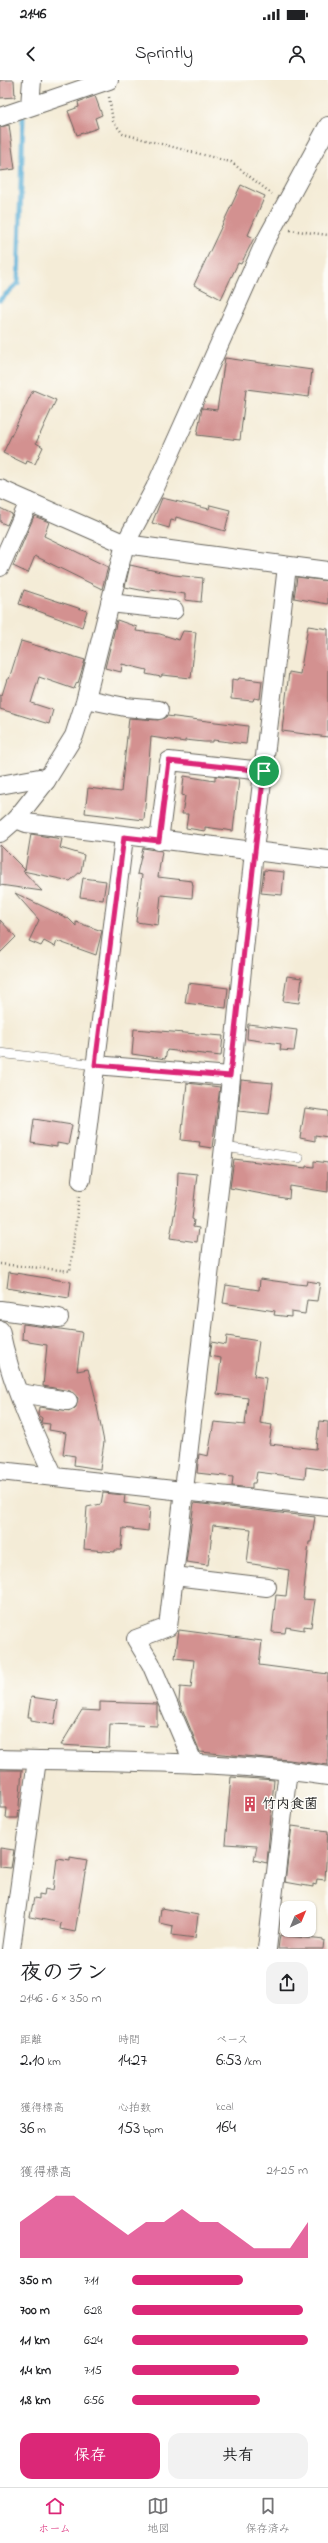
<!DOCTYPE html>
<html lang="ja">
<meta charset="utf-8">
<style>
:root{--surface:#fff;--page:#f2f2f2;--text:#202124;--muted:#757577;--line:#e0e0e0;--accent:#db2777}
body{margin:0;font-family:"Indie Flower","Klee One",sans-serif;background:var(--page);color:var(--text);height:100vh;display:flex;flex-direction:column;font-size:15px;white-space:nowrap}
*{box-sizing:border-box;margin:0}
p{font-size:13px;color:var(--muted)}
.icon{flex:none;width:22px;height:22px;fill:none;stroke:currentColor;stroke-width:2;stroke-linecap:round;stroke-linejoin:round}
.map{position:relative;height:1869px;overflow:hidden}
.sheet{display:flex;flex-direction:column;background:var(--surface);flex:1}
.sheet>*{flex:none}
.needle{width:26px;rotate:44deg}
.fabs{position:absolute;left:280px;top:1821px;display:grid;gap:8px}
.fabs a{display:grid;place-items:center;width:36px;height:36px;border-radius:8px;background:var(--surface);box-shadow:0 1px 3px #0004;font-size:20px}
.pin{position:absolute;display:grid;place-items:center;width:34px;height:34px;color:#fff;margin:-17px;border:2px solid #fff;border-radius:50%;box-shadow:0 1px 4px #0007}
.round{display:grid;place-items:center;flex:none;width:42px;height:42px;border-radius:12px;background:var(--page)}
.summary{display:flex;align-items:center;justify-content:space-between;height:68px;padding:0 20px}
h1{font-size:22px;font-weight:600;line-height:30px}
.stats{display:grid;grid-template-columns:repeat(3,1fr);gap:6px;height:68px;padding:4px 20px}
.stats div{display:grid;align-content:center}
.stats b{font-size:17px;font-weight:600}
.stats small{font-size:11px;font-weight:400}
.stats p{font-size:11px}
.chart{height:112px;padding:8px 20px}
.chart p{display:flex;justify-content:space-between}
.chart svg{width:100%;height:72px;margin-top:4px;fill:var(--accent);opacity:.7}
.primary-button{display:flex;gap:8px;margin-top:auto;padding:8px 20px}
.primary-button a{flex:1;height:46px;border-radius:12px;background:var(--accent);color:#fff;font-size:16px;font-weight:600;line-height:46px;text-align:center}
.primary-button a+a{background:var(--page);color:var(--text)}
ul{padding:0 20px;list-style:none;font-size:13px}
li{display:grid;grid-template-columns:64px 48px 1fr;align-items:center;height:30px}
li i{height:10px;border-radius:5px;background:var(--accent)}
.status{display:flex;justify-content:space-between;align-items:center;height:28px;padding:0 20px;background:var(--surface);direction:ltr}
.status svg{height:11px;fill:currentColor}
header{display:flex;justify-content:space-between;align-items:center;height:52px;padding:0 20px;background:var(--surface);font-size:18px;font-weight:600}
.menu{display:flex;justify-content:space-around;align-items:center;height:56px;border-top:1px solid var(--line);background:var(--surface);font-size:11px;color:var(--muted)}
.menu a{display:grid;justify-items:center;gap:2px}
.menu .on{color:var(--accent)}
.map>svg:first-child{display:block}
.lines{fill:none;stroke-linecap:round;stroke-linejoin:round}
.stream{stroke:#59add5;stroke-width:5}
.building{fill:#d39190}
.lane-casing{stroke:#68655d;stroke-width:10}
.street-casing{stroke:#68655d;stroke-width:20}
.path{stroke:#68655d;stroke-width:2.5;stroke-dasharray:1 3;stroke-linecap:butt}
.lane{stroke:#fff;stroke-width:9}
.street{stroke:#fff;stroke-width:18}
.route-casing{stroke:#fff;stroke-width:8}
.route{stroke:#db2777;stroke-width:5}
.labels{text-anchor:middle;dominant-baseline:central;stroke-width:3;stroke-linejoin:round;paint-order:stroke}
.poi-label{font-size:14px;font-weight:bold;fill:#1c1c1c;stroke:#fdfcf7;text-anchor:start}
</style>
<div class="status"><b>21:46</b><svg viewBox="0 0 49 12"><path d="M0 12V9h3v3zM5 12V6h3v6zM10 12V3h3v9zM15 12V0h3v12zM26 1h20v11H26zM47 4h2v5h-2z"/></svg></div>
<header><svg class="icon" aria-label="back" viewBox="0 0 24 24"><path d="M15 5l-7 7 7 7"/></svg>Sprintly<svg class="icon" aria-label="person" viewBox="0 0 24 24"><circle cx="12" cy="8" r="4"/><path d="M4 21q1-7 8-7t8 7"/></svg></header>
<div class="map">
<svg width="328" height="1869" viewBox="0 0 328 1869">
<rect width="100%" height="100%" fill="#fdfcf7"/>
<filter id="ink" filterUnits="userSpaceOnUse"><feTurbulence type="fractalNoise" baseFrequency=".025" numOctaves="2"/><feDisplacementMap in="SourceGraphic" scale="8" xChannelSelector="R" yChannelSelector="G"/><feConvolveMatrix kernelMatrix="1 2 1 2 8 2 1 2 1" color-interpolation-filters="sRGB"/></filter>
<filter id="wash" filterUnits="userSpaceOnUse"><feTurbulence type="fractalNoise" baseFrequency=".012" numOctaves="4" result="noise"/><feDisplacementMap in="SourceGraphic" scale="16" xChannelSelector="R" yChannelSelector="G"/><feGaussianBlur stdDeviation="0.9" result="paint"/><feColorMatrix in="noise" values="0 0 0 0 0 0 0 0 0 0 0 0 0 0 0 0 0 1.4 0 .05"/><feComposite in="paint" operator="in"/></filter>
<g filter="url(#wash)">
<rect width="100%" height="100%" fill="#f4ecd7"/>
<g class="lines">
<polyline class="stream" points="0,220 18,203 23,38"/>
</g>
<g id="blocks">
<g class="building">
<polygon points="0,0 14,0 15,17 0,18"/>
<polygon points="95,16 102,35 95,38 98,48 77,55 68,31 79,27 78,22"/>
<polygon points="9,45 15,89 0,91 0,47"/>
<polygon points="241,105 265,116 248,155 254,158 241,184 238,183 221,219 194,205"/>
<polygon points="225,278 312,290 309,317 246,309 240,360 197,355 202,328 217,330"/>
<polygon points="33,310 56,320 36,363 43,367 35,384 27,381 26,384 3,373"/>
<polygon points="162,418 209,429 210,425 230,430 225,451 176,437 175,441 171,440 169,448 152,443"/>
<polygon points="0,428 12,434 7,445 0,442"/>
<polygon points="34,436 49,442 44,456 108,487 102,509 35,476 28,493 13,486"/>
<polygon points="130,485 174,495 203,498 201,522 185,520 185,514 151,509 150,512 125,507"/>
<polygon points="297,497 328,501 328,524 294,518"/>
<polygon points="24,510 87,531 82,547 19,524"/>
<polygon points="117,540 137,547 136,551 160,554 179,560 183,551 196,552 191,598 162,595 161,597 146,594 147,590 122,584 121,592 105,588"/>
<polygon points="308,546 328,549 328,657 282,651 289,592 300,594"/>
<polygon points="21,561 85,580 78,603 77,602 74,609 39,597 31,623 53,630 49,644 0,629 0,614 2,615 7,599 9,599"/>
<polygon points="239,598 262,601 260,619 254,618 253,621 231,619 232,599 238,600"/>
<polygon points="167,636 248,646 246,664 213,660 213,662 204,662 185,660 185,662 151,657 144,740 85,733 88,708 121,712 129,638 158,640"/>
<polygon points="184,696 215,701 215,696 239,699 233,751 205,747 205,751 186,748 188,734 182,734 185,716 182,715"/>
<polygon points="31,754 62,759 60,768 84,775 81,791 70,801 23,791 42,811 0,805 0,765 25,790"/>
<polygon points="143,768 162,771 158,797 192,801 193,806 192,818 161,815 158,845 136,842 142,795 137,794"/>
<polygon points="264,790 284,792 282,815 261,813"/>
<polygon points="83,798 106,801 103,820 80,817"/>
<polygon points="15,813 69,839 76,846 76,842 102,851 96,875 57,861 55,867 44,861 41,866 29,861 39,840"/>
<polygon points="0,840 16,857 0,873"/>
<polygon points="287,896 302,898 299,923 283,921"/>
<polygon points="188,903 228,908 226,928 185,923"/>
<polygon points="248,944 297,950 294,971 280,970 281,964 247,959"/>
<polygon points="134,949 223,956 221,976 167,970 165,979 132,974"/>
<polygon points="241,1000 273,1003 269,1034 238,1031"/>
<polygon points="187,1003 220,1007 212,1068 199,1066 200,1062 181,1060"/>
<polygon points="305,1028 328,1031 328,1057 315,1055 315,1061 300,1058"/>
<polygon points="34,1039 72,1045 68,1065 57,1063 57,1067 31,1063"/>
<polygon points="234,1079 306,1088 306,1086 314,1087 314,1081 328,1083 328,1112 290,1106 289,1119 230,1108"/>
<polygon points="178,1092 197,1094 192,1139 194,1140 193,1147 199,1148 197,1162 170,1158 177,1119"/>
<polygon points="9,1192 71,1202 69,1218 7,1208"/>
<polygon points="260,1199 297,1204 306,1205 307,1201 320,1203 317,1221 307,1220 305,1234 291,1232 291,1237 274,1235 275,1231 223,1223 226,1205 259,1210"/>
<polygon points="23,1244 82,1252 77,1291 88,1289 94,1312 104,1362 100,1389 74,1385 75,1376 63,1374 66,1353 49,1350 50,1344 41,1343 42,1338 38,1335 39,1327 71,1331 76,1327 78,1318 70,1311 43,1306 47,1265 29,1262 29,1260 22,1259"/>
<polygon points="227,1256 259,1261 254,1296 266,1298 260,1343 272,1345 269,1364 316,1369 319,1341 328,1342 328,1390 306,1387 305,1398 257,1392 255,1403 252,1403 252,1408 232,1406 233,1397 197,1393 199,1374 208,1376 214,1342 245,1345 248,1318 217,1314 221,1278 210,1276 212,1262 226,1265"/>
<polygon points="103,1413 125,1415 124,1423 150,1427 148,1451 123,1448 121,1470 115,1470 115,1472 84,1469 87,1427 101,1424"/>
<polygon points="194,1423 315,1437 311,1462 309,1462 303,1519 315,1520 311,1547 304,1546 304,1550 286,1547 285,1553 272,1552 276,1515 286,1516 289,1490 247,1483 251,1449 213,1445 208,1485 186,1482"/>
<polygon points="179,1550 262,1561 259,1585 328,1594 328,1685 289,1680 200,1672 179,1621 180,1607 191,1608 194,1580 175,1578"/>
<polygon points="31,1617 58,1621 54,1645 31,1641 31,1637 28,1637"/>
<polygon points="100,1622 157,1624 157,1646 110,1644 109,1668 61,1665 82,1630 100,1631"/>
<polygon points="0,1690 22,1690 18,1738 6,1738 7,1728 1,1728"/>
<polygon points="231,1697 274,1700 267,1783 254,1780 257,1766 225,1764"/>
<polygon points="292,1746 328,1751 325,1800 317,1799 316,1805 313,1804 313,1807 285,1802"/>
<polygon points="0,1768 14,1770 11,1788 0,1787"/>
<polygon points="70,1777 87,1780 75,1852 60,1849 61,1843 30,1837 34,1818 39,1819 39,1814 44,1815 45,1809 53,1811 57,1778 70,1780"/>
<polygon points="161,1828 198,1835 195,1858 172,1855 173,1846 159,1843"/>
<polygon points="280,1855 324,1860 323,1869 278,1869"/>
</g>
</g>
</g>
<g filter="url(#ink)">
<use href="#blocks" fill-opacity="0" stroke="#68655d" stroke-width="1"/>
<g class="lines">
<g class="lane-casing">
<g id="lane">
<polyline points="0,973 95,985"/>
<polyline points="224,1067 299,1078"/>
</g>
</g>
<g class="street-casing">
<g id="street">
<polyline points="30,26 32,0"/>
<polyline points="0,37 109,0"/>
<polyline points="0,409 125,464 328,491"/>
<polyline points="0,487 29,422"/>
<polyline points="110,523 174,530"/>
<polyline points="86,619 125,627 159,630"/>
<polyline points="0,705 39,698 46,701"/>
<polyline points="16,739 26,743 328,780"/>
<polyline points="0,753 16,739 46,701 74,656 85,622 125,464 155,408 265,162 328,46"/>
<polyline points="159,761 169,681 264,691"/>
<polyline points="95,985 230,996"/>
<polyline points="81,1100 124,757"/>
<polyline points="0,1230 59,1238"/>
<path d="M0 1250C10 1300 32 1350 54 1396"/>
<polyline points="20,1313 68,1321"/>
<polyline points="0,1391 328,1427"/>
<polyline points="174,1496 267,1507"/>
<path d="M0 1679C109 1682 219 1680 328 1696"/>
<polyline points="194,1684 151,1584 136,1559 168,1547 224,1067 254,771 287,486"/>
<polyline points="11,1869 37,1680"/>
<polyline points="267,1869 288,1690"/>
</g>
</g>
<g class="path">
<polyline points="109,17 113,41 123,54 231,82 272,114"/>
<polyline points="290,150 328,155"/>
<polyline points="0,1184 70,1191 79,1117"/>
</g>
<use href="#lane" class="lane"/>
<use href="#street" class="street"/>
</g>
</g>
<g class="lines" filter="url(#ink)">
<g class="route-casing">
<polygon id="route" points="169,681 264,691 230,996 95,985 124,757 159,761"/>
</g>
<use href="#route" class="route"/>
</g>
<defs>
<g id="building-bare" transform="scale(1.2)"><path d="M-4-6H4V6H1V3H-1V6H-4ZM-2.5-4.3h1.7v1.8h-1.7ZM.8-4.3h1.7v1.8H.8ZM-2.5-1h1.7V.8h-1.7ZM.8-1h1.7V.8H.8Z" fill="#d1495b" stroke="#fdfcf7" stroke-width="2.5" paint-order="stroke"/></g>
</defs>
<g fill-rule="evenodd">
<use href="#building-bare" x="250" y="1724"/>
</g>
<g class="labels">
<g class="poi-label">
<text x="262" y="1724">竹内食菌</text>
</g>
</g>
</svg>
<div class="fabs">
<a><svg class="needle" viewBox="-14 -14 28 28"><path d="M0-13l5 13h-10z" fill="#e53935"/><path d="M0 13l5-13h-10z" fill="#757577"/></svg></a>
</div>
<div class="pin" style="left:264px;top:691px;background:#1e9e55"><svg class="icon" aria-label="arrive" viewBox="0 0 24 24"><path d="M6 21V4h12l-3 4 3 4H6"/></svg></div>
</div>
<section class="sheet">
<div class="summary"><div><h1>夜のラン</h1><p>21:46 · 6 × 350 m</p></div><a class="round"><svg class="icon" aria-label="share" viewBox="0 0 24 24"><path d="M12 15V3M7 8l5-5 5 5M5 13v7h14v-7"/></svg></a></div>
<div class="stats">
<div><p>距離</p><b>2.10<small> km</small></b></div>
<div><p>時間</p><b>14:27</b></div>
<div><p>ペース</p><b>6:53<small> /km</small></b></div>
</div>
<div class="stats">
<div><p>獲得標高</p><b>36<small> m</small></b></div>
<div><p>心拍数</p><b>153<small> bpm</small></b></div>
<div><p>kcal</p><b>164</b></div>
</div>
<div class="chart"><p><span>獲得標高</span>21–25 m</p>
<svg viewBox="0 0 160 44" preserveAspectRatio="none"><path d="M0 44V22L10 14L20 6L30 6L40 14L50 22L60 30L70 22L80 22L90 14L100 22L110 22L120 30L130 38L140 38L150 38L160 22V44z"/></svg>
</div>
<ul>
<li><b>350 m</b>7:11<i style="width:63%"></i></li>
<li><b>700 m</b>6:28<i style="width:97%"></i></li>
<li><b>1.1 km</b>6:24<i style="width:100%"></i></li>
<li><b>1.4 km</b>7:15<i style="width:61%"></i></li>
<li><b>1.8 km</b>6:56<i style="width:73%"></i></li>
</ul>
<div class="primary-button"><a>保存</a><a>共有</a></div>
</section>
<nav class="menu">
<a class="on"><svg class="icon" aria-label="home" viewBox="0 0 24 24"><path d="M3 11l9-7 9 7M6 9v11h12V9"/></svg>ホーム</a>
<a><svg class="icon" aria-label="map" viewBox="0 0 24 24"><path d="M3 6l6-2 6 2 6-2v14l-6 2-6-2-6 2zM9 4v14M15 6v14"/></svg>地図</a>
<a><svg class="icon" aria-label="saved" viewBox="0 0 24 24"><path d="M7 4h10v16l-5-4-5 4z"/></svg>保存済み</a>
</nav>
